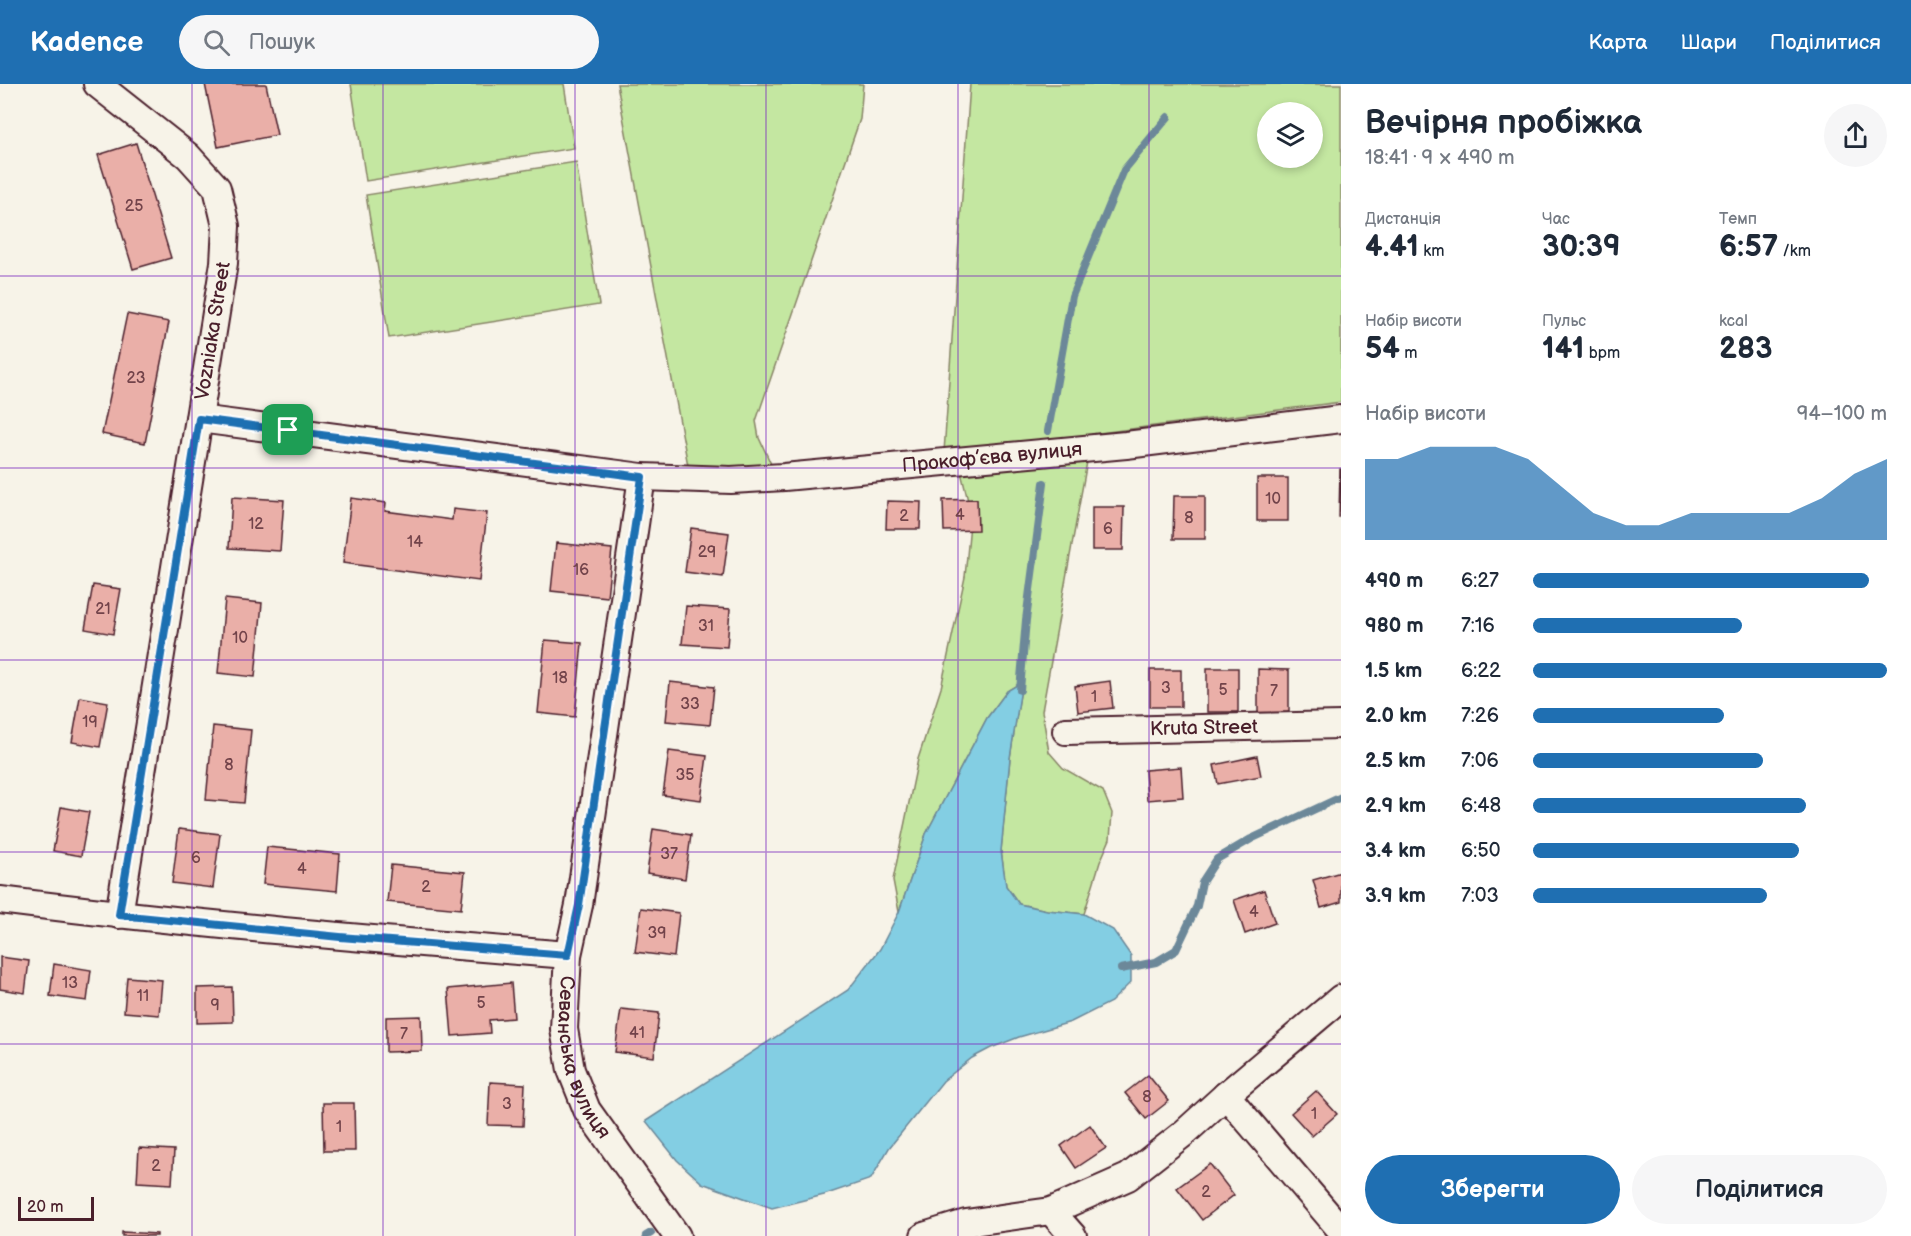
<!DOCTYPE html>
<html lang="uk">
<meta charset="utf-8">
<style>
:root{--surface:#fff;--page:#f6f6f7;--text:#1f2937;--muted:#747a83;--accent:#1f6fb2}
body{margin:0;font-family:"Balsamiq Sans",sans-serif;background:var(--page);color:var(--text);height:100vh;display:flex;flex-direction:column;font-size:22px;white-space:nowrap}
*{box-sizing:border-box;margin:0}
p{font-size:20px;color:var(--muted)}
.icon{flex:none;width:33px;height:33px;fill:none;stroke:currentColor;stroke-width:2;stroke-linecap:round;stroke-linejoin:round}
.map{position:relative;flex:1;overflow:hidden}
.details{display:flex;flex-direction:column;background:var(--surface);width:570px}
.details>*{flex:none}
.buttons{position:absolute;left:1257px;top:18px;display:grid;gap:12px}
.buttons a{display:grid;place-items:center;width:66px;height:66px;border-radius:50%;background:var(--surface);box-shadow:0 3px 9px #0003;font-size:30px}
.scale{position:absolute;left:18px;bottom:15px;width:76px;box-sizing:border-box;padding-left:6px;border:3px solid #4a1f2b;border-top:0;font-size:16px;line-height:21px;white-space:nowrap;color:#4a1f2b;-webkit-text-stroke:4px #f7f3e8;paint-order:stroke}
.pin{position:absolute;display:grid;place-items:center;width:51px;height:51px;color:#fff;margin:-26px;border-radius:12px;box-shadow:0 3px 9px #0006}
.round{display:grid;place-items:center;flex:none;width:63px;height:63px;border-radius:32px;background:var(--page)}
.overview{display:flex;align-items:center;justify-content:space-between;height:102px;padding:0 24px}
h1{font-size:33px;font-weight:700;line-height:45px}
.stats{display:grid;grid-template-columns:repeat(3,1fr);gap:9px;height:102px;padding:6px 24px}
.stats div{display:grid;align-content:center}
.stats b{font-size:30px;font-weight:700}
.stats small{font-size:16px;font-weight:400}
.stats p{font-size:16px}
.chart{height:168px;padding:12px 24px}
.chart p{display:flex;justify-content:space-between}
.chart svg{width:100%;height:108px;margin-top:6px;fill:var(--accent);opacity:.7}
.primary-button{display:flex;gap:12px;margin-top:auto;padding:12px 24px}
.primary-button a{flex:1;height:69px;border-radius:36px;background:var(--accent);color:#fff;font-size:24px;font-weight:700;line-height:69px;text-align:center}
.primary-button a+a{background:var(--page);color:var(--text)}
ul{padding:0 24px;list-style:none;font-size:20px}
li{display:grid;grid-template-columns:96px 72px 1fr;align-items:center;height:45px}
li i{height:15px;border-radius:8px;background:var(--accent)}
header{display:flex;align-items:center;gap:36px;box-sizing:border-box;height:84px;padding:0 30px;background:var(--accent);color:#fff}
header strong{font-size:28px}
nav{display:flex;gap:33px;margin-inline-start:auto;font-size:21px}
.search{width:420px;height:54px;background:var(--page);display:flex;align-items:center;gap:15px;box-sizing:border-box;padding:0 21px;border-radius:33px;color:var(--muted);font-size:22px}
main{display:flex;flex:1;min-height:0}
.map>svg:first-child{display:block}
.green{fill:#c4e7a1;stroke:#878366;stroke-width:1.5;fill-rule:evenodd}
.water{fill:#83cee3;stroke:#6c8899;stroke-width:1.5}
.lines{fill:none;stroke-linecap:round;stroke-linejoin:round}
.stream{stroke:#6c8899;stroke-width:8}
.building{fill:#eaafa8;stroke:#4a1f2b;stroke-width:1.5}
.minor-casing{stroke:#4a1f2b;stroke-width:30}
.minor{stroke:#f7f3e8;stroke-width:26}
.route-casing{stroke:#fff;stroke-width:12}
.route{stroke:#1f6fb2;stroke-width:8}
.grid{fill:none;stroke:#7b2cbf;stroke-width:1.5;stroke-opacity:0.55}
.labels{text-anchor:middle;dominant-baseline:central;stroke-width:4.5;stroke-linejoin:round;paint-order:stroke}
.number-label{font-size:16px;fill:#72434a}
.street-label{font-size:20px;fill:#4a1f2b;stroke:#f7f3e8}
</style>
<header>
<strong>Kadence</strong>
<div class="search"><svg class="icon" aria-label="search" viewBox="0 0 24 24"><circle cx="10" cy="10" r="6"/><path d="M15 15l6 6"/></svg>Пошук</div>
<nav><a>Карта</a><a>Шари</a><a>Поділитися</a></nav>
</header>
<main>
<div class="map">
<svg width="1341" height="1152" viewBox="0 0 1341 1152">
<rect width="100%" height="100%" fill="#f7f3e8"/>
<filter id="ink" filterUnits="userSpaceOnUse"><feTurbulence type="fractalNoise" baseFrequency=".0167" numOctaves="2"/><feDisplacementMap in="SourceGraphic" scale="12" xChannelSelector="R" yChannelSelector="G"/><feConvolveMatrix kernelMatrix="1 2 1 2 8 2 1 2 1" color-interpolation-filters="sRGB"/></filter>
<g filter="url(#ink)">
<g class="green">
<polygon points="351,0 564,0 574,64 366,97"/>
<polygon points="617,0 863,0 860,35 756,337 759,354 771,380 689,387"/>
<path d="M970 0H1341V318L1092 350 1042 627 1049 668 1063 684 1103 707 1112 729 1110 755 1100 778 1084 830 1047 826 1019 820 1006 802 1001 767 1010 674 1022 598 1007 607 987 634 926 750 899 828 893 796 918 675 941 604 965 493 971 429 961 388 944 368ZM1268 28H1312V74H1268Z"/>
<polygon points="576,78 599,221 389,254 366,111"/>
</g>
<polygon class="water" points="1022,598 1010,674 1001,767 1006,802 1019,820 1047,826 1084,830 1113,846 1131,872 1131,898 1111,918 1071,938 1019,953 991,964 972,974 943,997 889,1064 871,1095 824,1111 772,1124 702,1099 677,1076 646,1037 848,906 880,865 899,828 926,750 987,634 1007,607"/>
<g class="lines">
<g class="stream">
<polyline points="1048,347 1072,212 1124,86 1168,33"/>
<polyline points="1020,606 1026,536 1044,399"/>
<polyline points="1121,885 1156,878 1176,866 1197,822 1202,798 1217,775 1251,755 1341,713"/>
<polyline points="646,1152 651,1149"/>
</g>
</g>
<g class="building">
<polygon points="205,0 266,0 277,51 218,63"/>
<polygon points="136,59 171,174 133,185 98,71"/>
<polygon points="127,230 169,238 145,359 102,350"/>
<polygon points="1340,385 1341,385 1341,433 1339,433"/>
<rect x="1257" y="394" width="31" height="43"/>
<polygon points="1174,412 1205,412 1205,455 1173,455"/>
<polygon points="232,413 284,416 280,467 229,464"/>
<polygon points="351,414 386,419 385,427 452,436 453,425 487,429 479,497 343,479"/>
<polygon points="977,415 978,446 944,447 943,416"/>
<polygon points="887,417 921,418 920,445 886,445"/>
<polygon points="1092,423 1124,423 1123,466 1092,466"/>
<polygon points="691,444 729,449 723,493 685,488"/>
<polygon points="556,459 612,465 607,513 551,507"/>
<polygon points="93,501 121,505 113,550 85,545"/>
<polygon points="225,515 262,519 255,593 218,589"/>
<polygon points="686,522 730,525 727,563 682,560"/>
<polygon points="545,556 582,559 575,633 538,629"/>
<rect x="1207" y="584" width="31" height="44"/>
<polygon points="1258,585 1289,586 1289,629 1258,629"/>
<rect x="1150" y="586" width="31" height="37"/>
<polygon points="1110,597 1113,624 1078,628 1075,602"/>
<polygon points="670,598 714,603 710,641 666,637"/>
<polygon points="80,613 108,618 100,663 72,658"/>
<polygon points="213,642 251,646 244,719 206,716"/>
<polygon points="669,667 707,672 701,716 663,711"/>
<polygon points="1257,672 1261,692 1218,700 1214,681"/>
<polygon points="1181,683 1183,713 1147,716 1145,686"/>
<polygon points="61,723 89,728 81,772 53,767"/>
<polygon points="179,745 220,750 213,804 172,799"/>
<polygon points="653,745 691,751 685,795 647,789"/>
<polygon points="267,763 340,770 337,807 263,800"/>
<polygon points="391,781 465,788 461,825 387,818"/>
<polygon points="1341,788 1341,818 1321,824 1313,796"/>
<polygon points="1264,806 1275,839 1245,850 1234,816"/>
<polygon points="641,824 679,829 674,873 635,868"/>
<polygon points="0,873 29,877 25,909 0,905"/>
<polygon points="54,880 91,886 87,917 50,912"/>
<polygon points="127,893 162,896 159,931 124,928"/>
<polygon points="511,899 514,934 489,936 490,949 452,952 448,905"/>
<polygon points="232,903 233,938 197,939 197,904"/>
<polygon points="621,925 659,929 654,973 615,968"/>
<polygon points="421,932 422,967 386,968 386,933"/>
<polygon points="1148,991 1169,1017 1146,1035 1125,1009"/>
<polygon points="490,998 525,1000 523,1042 488,1041"/>
<polygon points="1316,1007 1337,1030 1312,1052 1291,1029"/>
<polygon points="323,1019 354,1019 355,1067 324,1067"/>
<polygon points="1090,1041 1106,1064 1076,1084 1061,1062"/>
<polygon points="139,1064 174,1066 172,1100 137,1098"/>
<polygon points="1210,1080 1234,1111 1202,1136 1177,1104"/>
<polygon points="122,1148 157,1150 157,1152 122,1152"/>
</g>
<g class="lines">
<g class="minor-casing">
<g id="minor">
<polyline points="97,0 188,72 217,104 226,142 224,179 119,831"/>
<path id="s1" d="M199 335 642 393 731 396 784 393 1126 361 1341 335"/>
<path id="s2" d="M642 393 579 821 568 871 564 945 571 986 587 1026 677 1152"/>
<path id="s3" d="M1066 647 1341 641"/>
<path d="M0 816C189 840 378 856 568 871"/>
<polyline points="1226,1011 1341,1146"/>
<polyline points="1051,1127 1073,1152"/>
<polyline points="924,1152 966,1139 1051,1127 1128,1093 1183,1050 1226,1011 1341,914"/>
</g>
</g>
<use href="#minor" class="minor"/>
</g>
</g>
<g class="lines" filter="url(#ink)">
<g class="route-casing">
<polygon id="route" points="199,335 642,393 579,821 568,871 340,853 119,831"/>
</g>
<use href="#route" class="route"/>
</g>
<path class="grid" d="M192 0V1152M383 0V1152M575 0V1152M766 0V1152M958 0V1152M1149 0V1152M0 192H1341M0 384H1341M0 576H1341M0 768H1341M0 960H1341"/>
<g class="labels">
<g class="number-label">
<text x="134" y="122">25</text>
<text x="136" y="294">23</text>
<text x="1273" y="415">10</text>
<text x="960" y="431">4</text>
<text x="904" y="432">2</text>
<text x="1189" y="434">8</text>
<text x="256" y="440">12</text>
<text x="1108" y="445">6</text>
<text x="415" y="458">14</text>
<text x="707" y="468">29</text>
<text x="581" y="486">16</text>
<text x="103" y="525">21</text>
<text x="706" y="542">31</text>
<text x="240" y="554">10</text>
<text x="560" y="594">18</text>
<text x="1166" y="604">3</text>
<text x="1223" y="606">5</text>
<text x="1274" y="607">7</text>
<text x="1094" y="613">1</text>
<text x="690" y="620">33</text>
<text x="90" y="638">19</text>
<text x="229" y="681">8</text>
<text x="685" y="691">35</text>
<text x="669" y="770">37</text>
<text x="196" y="774">6</text>
<text x="302" y="785">4</text>
<text x="426" y="803">2</text>
<text x="1254" y="828">4</text>
<text x="657" y="849">39</text>
<text x="70" y="899">13</text>
<text x="143" y="912">11</text>
<text x="481" y="919">5</text>
<text x="215" y="921">9</text>
<text x="637" y="949">41</text>
<text x="404" y="950">7</text>
<text x="1147" y="1013">8</text>
<text x="507" y="1020">3</text>
<text x="1314" y="1030">1</text>
<text x="339" y="1043">1</text>
<text x="156" y="1082">2</text>
<text x="1206" y="1108">2</text>
</g>
<g class="street-label">
<text transform="translate(213 247) rotate(-81)">Vozniaka Street</text>
<text stroke="none"><textPath href="#s1" startOffset="798">Прокоф’єва вулиця</textPath></text>
<text stroke="none"><textPath href="#s3" startOffset="138">Kruta Street</textPath></text>
<text stroke="none"><textPath href="#s2" startOffset="590">Севанська вулиця</textPath></text>
</g>
</g>
</svg>
<div class="buttons">
<a><svg class="icon" aria-label="layers" viewBox="0 0 24 24"><path d="M12 4l9 5-9 5-9-5zM3 14l9 5 9-5"/></svg></a>
</div>
<div class="scale">20 m</div>
<div class="pin" style="left:288px;top:346px;background:#1e9e55"><svg class="icon" aria-label="arrive" viewBox="0 0 24 24"><path d="M6 21V4h12l-3 4 3 4H6"/></svg></div>
</div>
<section class="details">
<div class="overview"><div><h1>Вечірня пробіжка</h1><p>18:41 · 9 × 490 m</p></div><a class="round"><svg class="icon" aria-label="share" viewBox="0 0 24 24"><path d="M12 15V3M7 8l5-5 5 5M5 13v7h14v-7"/></svg></a></div>
<div class="stats">
<div><p>Дистанція</p><b>4.41<small> km</small></b></div>
<div><p>Час</p><b>30:39</b></div>
<div><p>Темп</p><b>6:57<small> /km</small></b></div>
</div>
<div class="stats">
<div><p>Набір висоти</p><b>54<small> m</small></b></div>
<div><p>Пульс</p><b>141<small> bpm</small></b></div>
<div><p>kcal</p><b>283</b></div>
</div>
<div class="chart"><p><span>Набір висоти</span>94–100 m</p>
<svg viewBox="0 0 160 44" preserveAspectRatio="none"><path d="M0 44V11L10 11L20 6L30 6L40 6L50 11L60 22L70 33L80 38L90 38L100 33L110 33L120 33L130 33L140 27L150 17L160 11V44z"/></svg>
</div>
<ul>
<li><b>490 m</b>6:27<i style="width:95%"></i></li>
<li><b>980 m</b>7:16<i style="width:59%"></i></li>
<li><b>1.5 km</b>6:22<i style="width:100%"></i></li>
<li><b>2.0 km</b>7:26<i style="width:54%"></i></li>
<li><b>2.5 km</b>7:06<i style="width:65%"></i></li>
<li><b>2.9 km</b>6:48<i style="width:77%"></i></li>
<li><b>3.4 km</b>6:50<i style="width:75%"></i></li>
<li><b>3.9 km</b>7:03<i style="width:66%"></i></li>
</ul>
<div class="primary-button"><a>Зберегти</a><a>Поділитися</a></div>
</section>
</main>
